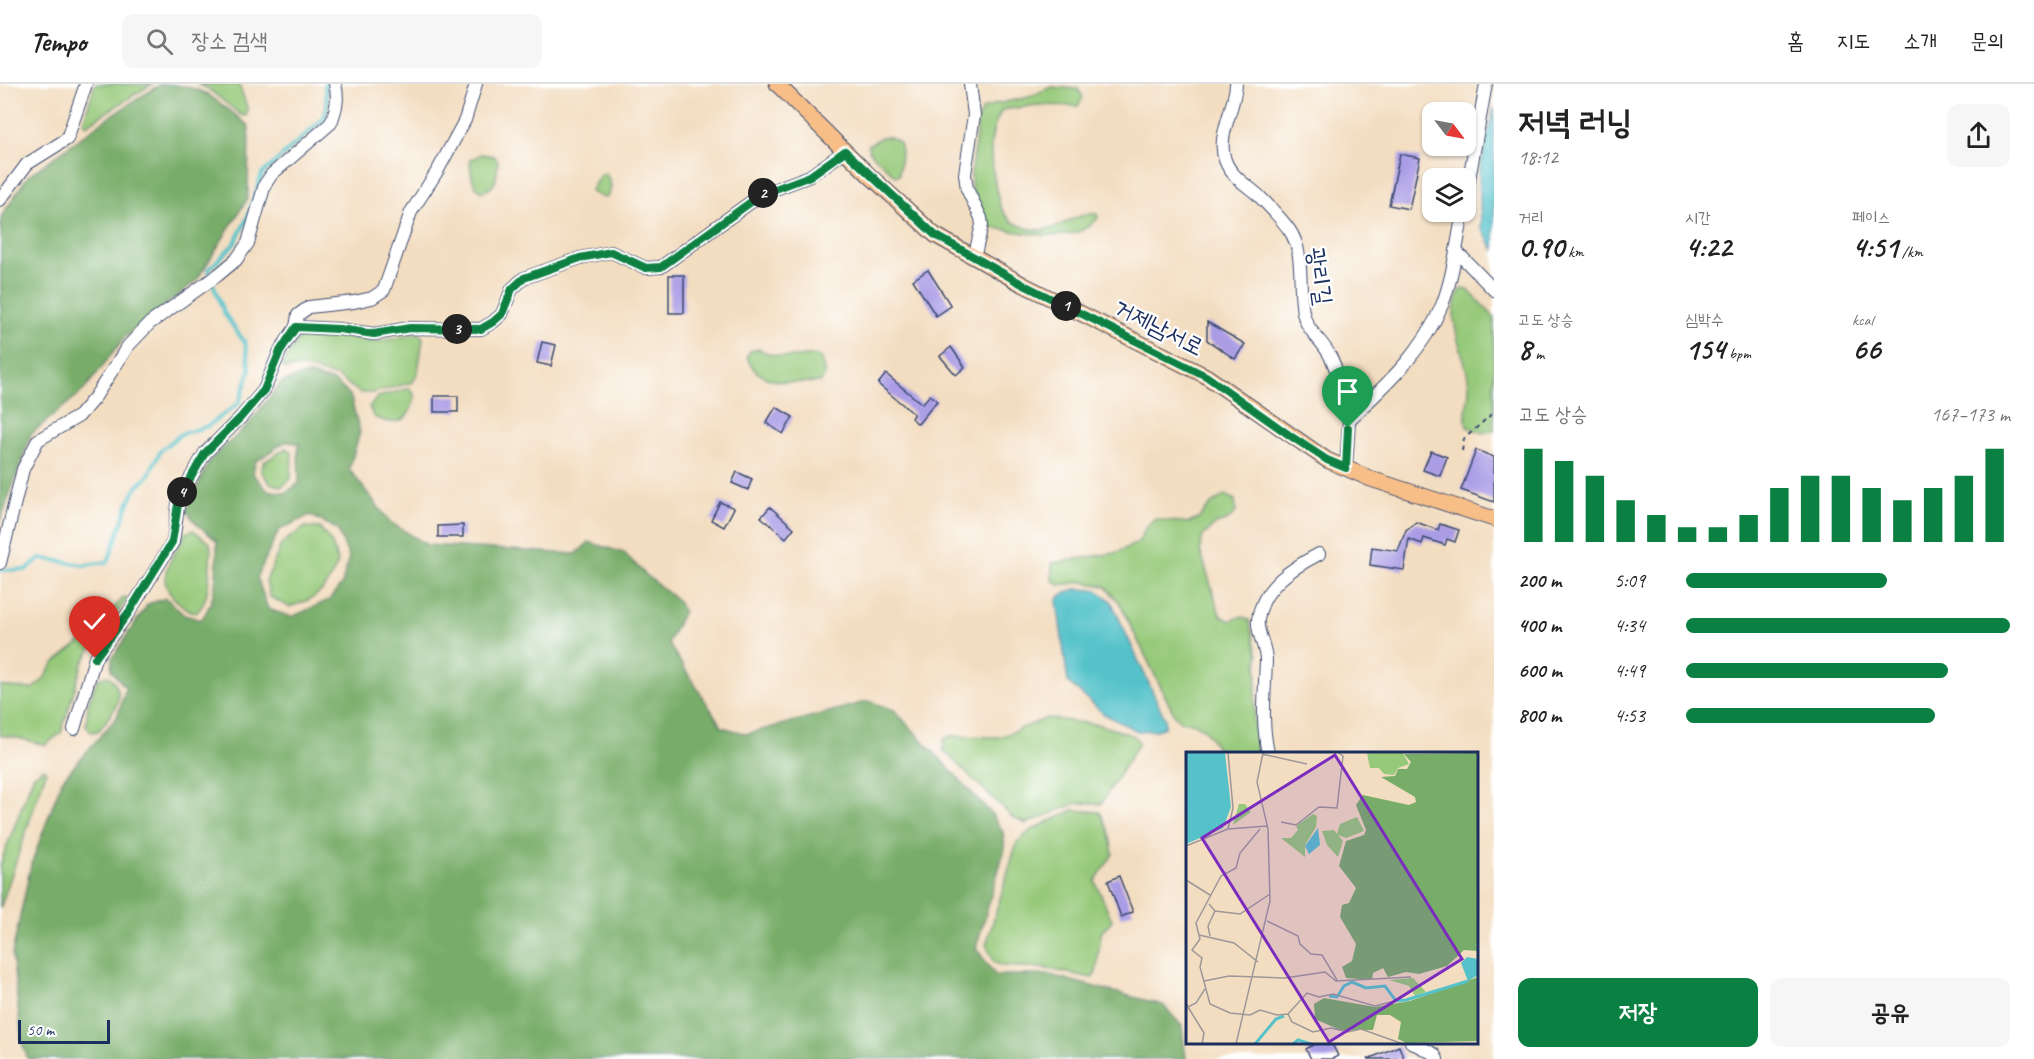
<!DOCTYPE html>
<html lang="ko">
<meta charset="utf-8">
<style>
:root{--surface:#fff;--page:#f6f6f6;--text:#222;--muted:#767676;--line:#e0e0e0;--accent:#0b8043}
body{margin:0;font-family:Caveat,"Poor Story",sans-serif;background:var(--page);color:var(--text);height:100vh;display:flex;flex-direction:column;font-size:22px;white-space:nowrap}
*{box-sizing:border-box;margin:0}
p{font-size:20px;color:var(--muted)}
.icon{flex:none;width:33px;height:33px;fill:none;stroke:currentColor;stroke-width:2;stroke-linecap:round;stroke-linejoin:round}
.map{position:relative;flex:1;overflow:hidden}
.drawer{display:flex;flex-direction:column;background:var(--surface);width:540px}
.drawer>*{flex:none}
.needle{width:39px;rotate:122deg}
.tools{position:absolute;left:1422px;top:18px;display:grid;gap:12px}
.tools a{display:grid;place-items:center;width:54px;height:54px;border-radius:12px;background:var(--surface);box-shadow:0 2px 4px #0004;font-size:30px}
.scale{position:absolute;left:18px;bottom:15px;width:92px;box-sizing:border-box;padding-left:6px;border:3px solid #1b2f5e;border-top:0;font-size:16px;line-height:21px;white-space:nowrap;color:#1b2f5e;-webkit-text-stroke:4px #fff;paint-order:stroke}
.pin{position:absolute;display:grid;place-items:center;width:51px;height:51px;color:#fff;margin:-62px -26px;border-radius:50% 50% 50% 0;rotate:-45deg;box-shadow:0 0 6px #0007}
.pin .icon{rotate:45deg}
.km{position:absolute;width:30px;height:30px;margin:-15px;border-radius:50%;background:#222;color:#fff;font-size:16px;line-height:30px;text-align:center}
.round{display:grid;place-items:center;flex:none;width:63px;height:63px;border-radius:12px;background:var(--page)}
.head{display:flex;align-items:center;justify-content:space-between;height:102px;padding:0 24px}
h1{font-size:33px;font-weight:800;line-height:45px}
.figures{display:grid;grid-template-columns:repeat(3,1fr);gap:9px;height:102px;padding:6px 24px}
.figures div{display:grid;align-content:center}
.figures b{font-size:30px;font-weight:800}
.figures small{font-size:16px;font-weight:400}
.figures p{font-size:16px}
.chart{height:168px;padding:12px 24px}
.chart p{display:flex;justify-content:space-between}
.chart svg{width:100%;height:108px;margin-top:6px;stroke:var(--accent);stroke-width:6}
.action{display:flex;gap:12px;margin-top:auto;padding:12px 24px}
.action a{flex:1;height:69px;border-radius:12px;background:var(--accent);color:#fff;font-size:24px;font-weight:800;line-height:69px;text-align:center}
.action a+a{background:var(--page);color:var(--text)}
ul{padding:0 24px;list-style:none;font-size:20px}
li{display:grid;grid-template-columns:96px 72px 1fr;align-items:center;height:45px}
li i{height:15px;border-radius:8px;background:var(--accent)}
header{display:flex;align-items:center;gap:36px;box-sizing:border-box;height:84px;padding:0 30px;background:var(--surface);border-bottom:2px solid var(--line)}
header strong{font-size:28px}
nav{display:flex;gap:33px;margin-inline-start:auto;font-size:21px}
.search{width:420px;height:54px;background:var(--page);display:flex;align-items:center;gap:15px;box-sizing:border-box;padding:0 21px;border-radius:12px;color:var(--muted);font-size:22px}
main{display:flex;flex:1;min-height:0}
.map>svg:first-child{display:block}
.green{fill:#96c979;stroke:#587c6c;stroke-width:1.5}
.forest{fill:#78ad69;stroke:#4a6e64;stroke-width:1.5;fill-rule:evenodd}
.water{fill:#55c2ca;stroke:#387894;stroke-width:1.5}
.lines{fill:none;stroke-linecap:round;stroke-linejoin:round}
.stream{stroke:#55c2ca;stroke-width:4}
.building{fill:#aa9de6}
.minor-casing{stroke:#3b496d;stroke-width:14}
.major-casing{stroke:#3b496d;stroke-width:17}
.path{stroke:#3b496d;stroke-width:2;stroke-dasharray:4.5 4.5;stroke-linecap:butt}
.minor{stroke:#fff;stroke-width:12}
.major{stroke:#f7be88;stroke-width:15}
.route-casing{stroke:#fff;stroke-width:12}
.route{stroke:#0b8043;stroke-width:8}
.labels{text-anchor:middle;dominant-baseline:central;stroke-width:4.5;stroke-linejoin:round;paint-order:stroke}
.street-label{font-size:24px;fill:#1b2f5e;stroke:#fff}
.inset-river{fill:none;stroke:#55c2ca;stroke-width:3}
.inset-road{fill:none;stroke:#9d9799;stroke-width:1.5}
.view{fill:#7b2cbf;fill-opacity:0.15;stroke:#7b2cbf;stroke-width:3}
.inset-edge{fill:none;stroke:#1b2f5e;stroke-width:3}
</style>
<header>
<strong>Tempo</strong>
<div class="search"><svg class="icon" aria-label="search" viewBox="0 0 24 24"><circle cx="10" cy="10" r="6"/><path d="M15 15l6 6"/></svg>장소 검색</div>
<nav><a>홈</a><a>지도</a><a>소개</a><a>문의</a></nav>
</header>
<main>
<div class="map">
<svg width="1494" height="975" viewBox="0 0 1494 975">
<rect width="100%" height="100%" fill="#fff"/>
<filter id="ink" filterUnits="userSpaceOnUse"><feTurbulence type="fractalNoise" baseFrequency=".0167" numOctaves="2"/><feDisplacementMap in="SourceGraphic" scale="12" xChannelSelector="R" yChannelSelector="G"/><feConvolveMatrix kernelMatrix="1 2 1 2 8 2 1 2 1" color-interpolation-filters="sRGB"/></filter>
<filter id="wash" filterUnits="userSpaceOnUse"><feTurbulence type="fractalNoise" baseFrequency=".008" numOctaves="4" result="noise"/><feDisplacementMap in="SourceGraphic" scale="24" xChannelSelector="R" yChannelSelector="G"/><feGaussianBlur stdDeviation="1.35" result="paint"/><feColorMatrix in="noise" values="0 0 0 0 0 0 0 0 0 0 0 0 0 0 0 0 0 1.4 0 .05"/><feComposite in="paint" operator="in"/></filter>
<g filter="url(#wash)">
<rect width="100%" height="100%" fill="#f3ddc0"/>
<g class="green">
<polygon points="95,0 152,0 86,41 83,38"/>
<polygon points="197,0 239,0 248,26 246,32 241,31 207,4"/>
<path d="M1051 3 1078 5 1083 13 1078 22 1037 21 1002 26C989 47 989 69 994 93 998 114 999 134 1021 142 1029 145 1040 147 1049 145 1066 141 1078 128 1097 130L1098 134C1073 164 1024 147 991 144L971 103V90L978 34 983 25 996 20 1029 13Z"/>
<polygon points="882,53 890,53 899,58 901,68 899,91 895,92 869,67 868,61"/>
<path d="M481 70 494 72 498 77C496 93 499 102 482 108 471 101 471 89 470 76Z"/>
<path d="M605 89C611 97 613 103 608 112L604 114 593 109 591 106 600 91Z"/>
<path d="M1461 205 1468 206 1494 233V346L1483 349 1467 343C1463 329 1470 315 1469 301 1467 270 1442 235 1461 205Z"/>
<polygon points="419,249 423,254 418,288 413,298 373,309 360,309 338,293 301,283 285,285 282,281 298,255 304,251 335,251 375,258"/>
<path d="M758 265C777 275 795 274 815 271L821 274 825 291 821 298C795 299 757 303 747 273L750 267Z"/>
<path d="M410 304 415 312C410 337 398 344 374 333L369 323 378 313Z"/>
<polygon points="286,364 292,368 291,395 282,403 270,399 261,387 264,378"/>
<path d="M1225 411 1235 416 1236 428 1228 436 1216 440 1203 452 1200 466 1220 531 1230 537 1242 532 1249 536 1258 571 1254 636 1257 665 1255 669H1220C1208 649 1205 639 1180 637L1174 630 1119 518 1105 502 1083 498 1060 501 1052 496V479L1115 469 1138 459 1146 443 1154 435 1189 439 1198 435 1211 420Z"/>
<path d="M305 443 320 444 332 459 338 479C325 507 320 514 289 523L270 513 266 497 282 459Z"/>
<path d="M193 446 210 459 211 466C209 485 211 517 196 529 186 525 180 521 173 513 153 492 176 471 185 449Z"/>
<path d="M124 513 128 515 98 553 82 581 61 649 45 661C30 658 15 651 0 652V602L32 605 43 596 54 579 86 554Z"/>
<path d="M104 592 110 593C129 612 112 630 98 647L91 648 86 642 88 620 97 596Z"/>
<polygon points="1047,634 1101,641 1135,652 1139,659 1101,720 1077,719 1026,740 1012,733 943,666 944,655 951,652 1000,653"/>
<polygon points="44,684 46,688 0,825 0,781 33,692"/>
<polygon points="1073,726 1100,728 1109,747 1113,770 1095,797 1112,836 1101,849 1096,889 1092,894 1043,884 1003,882 995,879 986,861 1017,758 1032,746"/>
</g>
<g class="forest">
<path d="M161 0C204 0 217 17 249 42L248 114 197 196 125 253 84 306 31 350 0 438 1 133 27 93 106 35Z"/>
<path d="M306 290 335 298 350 311 360 348 349 385 390 438 427 461 576 470 589 458 624 469 645 490 678 517 683 528 668 559 722 643 747 650 869 617 894 626 991 729 1003 748 1005 764 976 864 995 891H1050L1163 921 1182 942 1186 975H28L22 959 12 870 31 781 62 696 117 633 126 604 111 586 112 574 148 520 166 514 184 531 201 536C218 515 217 483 217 457L198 441 186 427 210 376 247 342 281 299ZM285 358 298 359 299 399 285 409 267 406 253 390 255 378ZM310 431 337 445 349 473 342 500 329 516 292 533 268 525 257 493 279 446Z"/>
</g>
<g class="water">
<polygon points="1494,23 1494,166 1481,143 1479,89"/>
<polygon points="1075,505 1097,506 1111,517 1165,635 1165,643 1156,646 1137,647 1104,630 1068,598 1057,517 1061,511"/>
</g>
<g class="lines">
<polyline class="stream" points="0,486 26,486 40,474 84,481 108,478 129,418 136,404 148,392 161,366 181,350 208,342 239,319 250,286 245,259 224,229 208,186 234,160 247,135 262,90 324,34 327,21 325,0"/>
</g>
<g id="blocks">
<g class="building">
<polygon points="1400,70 1420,74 1409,125 1389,121"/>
<polygon points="928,186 951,222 936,232 913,196"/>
<rect x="669" y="191" width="15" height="38"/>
<polygon points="1207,238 1245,260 1235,275 1207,256"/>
<polygon points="542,258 556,261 551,282 537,279"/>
<polygon points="951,263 965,283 956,291 940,272"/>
<polygon points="886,290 922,320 930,311 937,317 918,340 911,334 914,330 878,300"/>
<rect x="434" y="312" width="24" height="16"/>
<polygon points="776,323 793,333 783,350 766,339"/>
<polygon points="1476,366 1494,373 1494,418 1461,406"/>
<polygon points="1431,367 1447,373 1440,392 1423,386"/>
<polygon points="737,388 752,395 748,406 732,399"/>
<polygon points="720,418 734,424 724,443 711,436"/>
<polygon points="770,423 794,444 786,454 761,433"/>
<polygon points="1416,438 1438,446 1440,440 1459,446 1455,458 1447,455 1445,461 1424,454 1422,460 1409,455 1404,486 1370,481 1372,463 1398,467 1406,446"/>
<polygon points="463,441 463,453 438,453 438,442"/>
<polygon points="1119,792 1133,828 1121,833 1108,797"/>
<polygon points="1318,958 1331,958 1338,972 1332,975 1311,975 1306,965"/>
<polygon points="1399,962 1404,975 1368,975"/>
</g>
</g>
</g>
<g filter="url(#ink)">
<use href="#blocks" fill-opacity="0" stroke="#3b496d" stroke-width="1.5"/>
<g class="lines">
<g class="minor-casing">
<g id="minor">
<polyline points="970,0 974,31 965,90 967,105 981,134 982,141 974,174"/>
<path d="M1236 0C1235 25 1216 52 1225 76 1231 93 1247 101 1259 112 1269 122 1282 135 1290 147 1305 169 1298 203 1303 228 1306 246 1321 255 1329 270 1340 290 1343 314 1349 336"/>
<polyline points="1466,112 1486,0"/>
<polyline points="0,116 27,80 67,55 86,0"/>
<polyline points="1463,128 1456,167 1494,206"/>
<polyline points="296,243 339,245 374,250 410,244 481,245 493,238 502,230 512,205 524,194 580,174 611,168 646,184 661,183 762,110 810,92 845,67"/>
<path d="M1346 384 1349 336C1385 302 1423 268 1442 221 1449 204 1453 184 1456 167"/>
<path d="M0 479 23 385 38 356 79 332 95 313 128 262 150 239 218 191 236 176 248 159 265 100 272 90 331 39C336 25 339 15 335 0"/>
<polyline points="74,645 95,574 129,528 173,458 179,414 205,369 241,333 264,306 280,267 296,243 298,231 309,223 354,218 372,214 384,206 411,128 438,86 465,36 476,0"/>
<path d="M1268 669C1261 637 1265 608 1266 576 1266 563 1256 547 1258 536 1262 503 1292 484 1319 470"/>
<polyline points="1411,958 1434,970 1437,975"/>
</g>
</g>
<g class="major-casing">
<polyline id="major" points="777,0 869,91 935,151 1022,200 1206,292 1327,376 1371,395 1494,435"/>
</g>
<polyline class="path" points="1462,367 1464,355 1494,328"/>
<use href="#minor" class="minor"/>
<use href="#major" class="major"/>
</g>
</g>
<g class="lines" filter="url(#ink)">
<g class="route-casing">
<polyline id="route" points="95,574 129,528 172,458 179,414 205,369 241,333 264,306 280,267 296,243 339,245 374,250 410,244 481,245 493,238 502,230 512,205 524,194 580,174 611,168 646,184 661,183 762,110 810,92 845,67 935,151 1022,200 1206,292 1292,353 1327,376 1346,384 1348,344"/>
</g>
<use href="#route" class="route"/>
</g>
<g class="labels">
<g class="street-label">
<text transform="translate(1320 192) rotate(82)">광리길</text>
<text transform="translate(1159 243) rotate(27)">거제남서로</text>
</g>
</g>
<g transform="translate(1186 668)">
<rect width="292" height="292" fill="#f3ddc0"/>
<path d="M181 1H217L223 12 212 16 208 23 198 22 193 16H184ZM53 52H59L65 60 47 73ZM127 62 131 64 130 75 119 93V105L95 86H105L112 78 110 74ZM171 65 178 79 160 86 152 83 157 89 152 105 141 93 136 79 148 78 151 82 154 72ZM227 226 240 240 229 244 223 234 203 228Z" fill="#96c979"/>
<path d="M218 2 292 1V199L278 198 261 214 233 222 220 220 202 225 197 216 187 221 186 228 160 226 156 215 166 209 170 192 154 165 156 153 163 151 170 136 153 114 160 89 178 83 180 78 170 53 177 43 223 53 230 50 229 45 195 25 209 24 212 17H221L225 10ZM292 225V289L220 291 212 287 215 270 204 263H191L187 278H154L129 267 128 252 138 246 189 255 224 249Z" fill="#78ad69"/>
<path d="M0 1H39L45 55 37 76 0 92ZM132 76 134 93 123 102 119 94ZM281 205 293 207 292 223 282 229 275 211Z" fill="#55c2ca"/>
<path class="inset-river" d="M143 244 151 245 158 234 166 230 180 236 199 234 210 249 220 248 282 229M69 292 90 267 98 264M107 292 112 288 125 292"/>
<path class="inset-road" d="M76 2 121 12M95 70 110 73 133 55 151 56 157 4 153 1M42 77 81 74M74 77 54 101 50 116 35 124 10 171 14 187 6 198 16 206 14 215 24 252 44 261 64 263 74 258 91 263 102 262 121 241 133 245 147 242 189 254 209 249M0 94 42 77 47 56 42 1M0 128 24 143M23 152 29 159 54 162 84 142M81 169 112 184 114 192 125 202 136 203 151 228M13 183 48 191 72 210M24 184 22 174 29 159M18 229 43 224 99 226 139 220 150 229 225 225M0 251 2 255 10 251 19 237M2 255 18 281 16 292M102 262 106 270 127 280 145 276 162 280 175 277 217 292M50 292 84 149 82 77 71 30 77 1"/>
<path class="view" d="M149 3 276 207 143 290 16 86Z"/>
<rect width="292" height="292" class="inset-edge"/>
</g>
</svg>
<div class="tools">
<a><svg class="needle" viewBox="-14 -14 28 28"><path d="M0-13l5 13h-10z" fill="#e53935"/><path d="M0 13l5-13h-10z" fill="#767676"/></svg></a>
<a><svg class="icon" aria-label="layers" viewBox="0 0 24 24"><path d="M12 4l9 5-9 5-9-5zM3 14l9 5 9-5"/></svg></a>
</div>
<div class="scale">50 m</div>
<div class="pin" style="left:1348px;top:344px;background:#1e9e55"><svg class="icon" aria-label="arrive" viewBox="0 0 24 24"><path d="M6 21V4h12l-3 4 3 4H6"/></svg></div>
<div class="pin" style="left:95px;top:574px;background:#d93025"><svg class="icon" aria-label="check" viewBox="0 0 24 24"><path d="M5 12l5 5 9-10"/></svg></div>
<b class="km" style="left:1066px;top:222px">1</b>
<b class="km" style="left:763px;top:109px">2</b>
<b class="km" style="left:457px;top:245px">3</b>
<b class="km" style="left:182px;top:408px">4</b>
</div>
<section class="drawer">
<div class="head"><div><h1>저녁 러닝</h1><p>18:12</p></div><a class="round"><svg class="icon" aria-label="share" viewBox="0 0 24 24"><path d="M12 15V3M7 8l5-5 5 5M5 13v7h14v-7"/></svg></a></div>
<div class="figures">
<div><p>거리</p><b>0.90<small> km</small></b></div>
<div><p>시간</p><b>4:22</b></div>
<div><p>페이스</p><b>4:51<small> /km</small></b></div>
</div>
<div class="figures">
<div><p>고도 상승</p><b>8<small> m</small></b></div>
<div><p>심박수</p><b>154<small> bpm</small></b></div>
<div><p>kcal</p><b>66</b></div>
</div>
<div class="chart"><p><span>고도 상승</span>167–173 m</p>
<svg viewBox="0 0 160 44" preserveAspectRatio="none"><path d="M5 44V6M15 44V11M25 44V17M35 44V27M45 44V33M55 44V38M65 44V38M75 44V33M85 44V22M95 44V17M105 44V17M115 44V22M125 44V27M135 44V22M145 44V17M155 44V6"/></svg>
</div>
<ul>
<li><b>200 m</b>5:09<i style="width:62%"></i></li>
<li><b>400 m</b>4:34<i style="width:100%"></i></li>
<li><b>600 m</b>4:49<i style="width:81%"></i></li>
<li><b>800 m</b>4:53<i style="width:77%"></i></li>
</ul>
<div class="action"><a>저장</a><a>공유</a></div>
</section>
</main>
